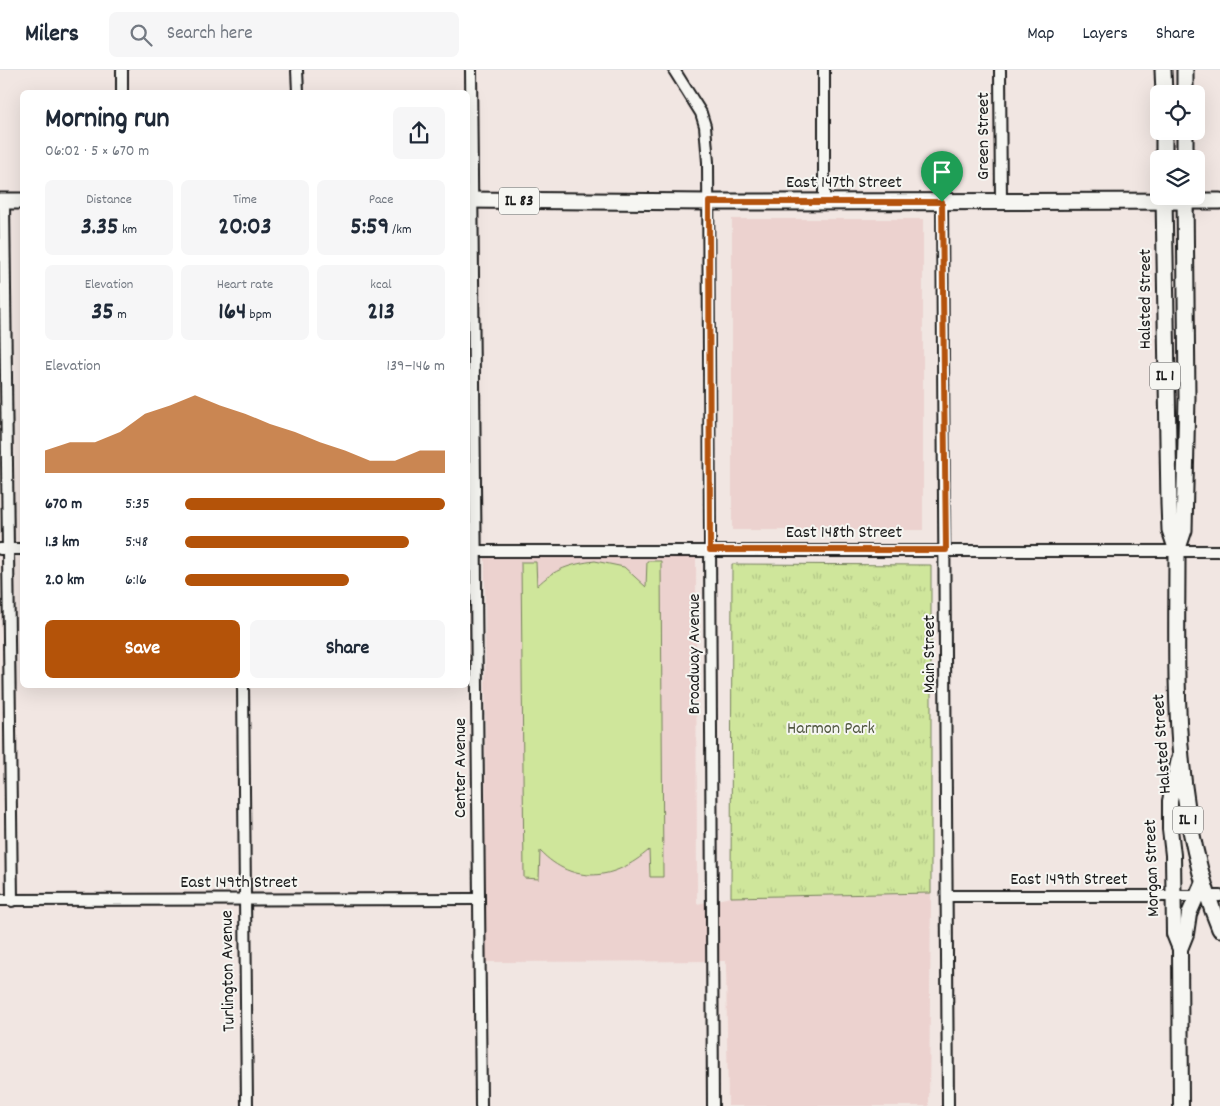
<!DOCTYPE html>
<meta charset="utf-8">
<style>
:root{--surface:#fff;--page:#f6f6f7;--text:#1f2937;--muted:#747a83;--line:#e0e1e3;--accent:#b45309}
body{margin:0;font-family:Dekko,sans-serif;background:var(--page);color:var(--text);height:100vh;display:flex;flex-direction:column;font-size:19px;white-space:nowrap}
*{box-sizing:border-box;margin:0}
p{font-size:16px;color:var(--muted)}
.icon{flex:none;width:28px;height:28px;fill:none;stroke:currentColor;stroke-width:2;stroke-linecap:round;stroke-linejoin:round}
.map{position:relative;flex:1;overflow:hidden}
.panel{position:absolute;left:20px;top:20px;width:450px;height:598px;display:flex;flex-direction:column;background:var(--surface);border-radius:8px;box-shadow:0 5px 20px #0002}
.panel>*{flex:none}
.fabs{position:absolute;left:1150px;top:15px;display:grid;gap:10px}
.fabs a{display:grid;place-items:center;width:55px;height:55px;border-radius:8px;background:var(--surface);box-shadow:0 5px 20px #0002;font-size:25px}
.pin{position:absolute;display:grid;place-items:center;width:42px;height:42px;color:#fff;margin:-51px -21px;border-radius:50% 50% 50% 0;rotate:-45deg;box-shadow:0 0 5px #0007}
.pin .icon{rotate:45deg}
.round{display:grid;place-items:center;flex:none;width:52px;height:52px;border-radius:8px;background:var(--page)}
.head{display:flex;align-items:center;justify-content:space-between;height:85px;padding:0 25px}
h1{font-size:28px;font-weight:700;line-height:38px}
.metrics{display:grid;grid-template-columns:repeat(3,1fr);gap:8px;height:85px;padding:5px 25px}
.metrics div{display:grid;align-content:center;border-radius:8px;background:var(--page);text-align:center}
.metrics b{font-size:25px;font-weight:700}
.metrics small{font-size:14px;font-weight:400}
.metrics p{font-size:14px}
.chart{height:140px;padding:10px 25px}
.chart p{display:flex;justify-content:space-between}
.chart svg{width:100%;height:90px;margin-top:5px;fill:var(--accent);opacity:.7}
.primary-button{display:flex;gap:10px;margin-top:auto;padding:10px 25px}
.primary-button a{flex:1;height:58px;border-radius:8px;background:var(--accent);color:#fff;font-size:20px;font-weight:700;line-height:58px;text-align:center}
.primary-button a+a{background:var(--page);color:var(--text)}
ul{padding:0 25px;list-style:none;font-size:16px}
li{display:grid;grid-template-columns:80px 60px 1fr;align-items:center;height:38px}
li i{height:12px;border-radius:6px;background:var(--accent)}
header{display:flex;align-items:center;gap:30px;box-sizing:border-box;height:70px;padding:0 25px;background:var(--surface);border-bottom:1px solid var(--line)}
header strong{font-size:24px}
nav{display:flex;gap:28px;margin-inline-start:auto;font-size:18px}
.search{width:350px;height:45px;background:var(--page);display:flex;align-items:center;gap:12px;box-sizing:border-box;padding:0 18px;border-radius:8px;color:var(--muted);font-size:19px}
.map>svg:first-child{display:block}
.built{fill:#ecd2cf}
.grass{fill:url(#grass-tufts);stroke:#76815c}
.pitch{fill:#cfe69b;stroke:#76815c}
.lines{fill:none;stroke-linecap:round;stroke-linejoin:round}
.street-casing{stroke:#1c1c1c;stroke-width:14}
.secondary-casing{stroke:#1c1c1c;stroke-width:18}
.primary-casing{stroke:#1c1c1c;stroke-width:19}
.street{stroke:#f6f6f2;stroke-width:10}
.secondary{stroke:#f6f6f2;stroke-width:14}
.primary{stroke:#f6f6f2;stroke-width:15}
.route-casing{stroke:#fff;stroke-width:10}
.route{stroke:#b45309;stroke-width:6}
.labels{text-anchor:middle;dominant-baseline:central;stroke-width:4;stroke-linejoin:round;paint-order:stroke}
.shield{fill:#f6f6f2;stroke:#5d5d5c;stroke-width:1}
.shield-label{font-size:16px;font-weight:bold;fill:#1c1c1c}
.street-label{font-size:18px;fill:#1c1c1c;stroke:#f6f6f2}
.park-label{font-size:18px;fill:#525942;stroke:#f6f6f2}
</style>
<header>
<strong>Milers</strong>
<div class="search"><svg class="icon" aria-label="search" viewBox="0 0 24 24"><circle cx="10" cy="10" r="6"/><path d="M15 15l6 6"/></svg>Search here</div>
<nav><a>Map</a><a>Layers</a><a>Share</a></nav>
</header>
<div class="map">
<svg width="1220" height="1036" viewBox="0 0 1220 1036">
<defs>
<pattern id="grass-tufts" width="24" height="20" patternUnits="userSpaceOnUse" patternTransform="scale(1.25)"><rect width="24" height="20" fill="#cfe69b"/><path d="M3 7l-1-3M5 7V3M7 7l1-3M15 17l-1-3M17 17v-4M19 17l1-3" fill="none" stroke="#b1c585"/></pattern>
</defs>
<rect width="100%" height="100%" fill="#f1e6e2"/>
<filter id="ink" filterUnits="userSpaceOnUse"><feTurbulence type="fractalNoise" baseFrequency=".02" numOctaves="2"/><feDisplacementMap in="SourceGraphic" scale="10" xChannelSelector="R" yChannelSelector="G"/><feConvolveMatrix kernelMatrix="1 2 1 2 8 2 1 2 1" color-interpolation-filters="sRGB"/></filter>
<g filter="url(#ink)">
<g class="built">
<rect x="732" y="149" width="191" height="311"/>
<polygon points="696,485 697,834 731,827 931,823 929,1036 728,1036 726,891 486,892 485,486"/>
</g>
<polygon class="grass" points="732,494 931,495 931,823 731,827"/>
<path class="pitch" d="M595 491 624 497 646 517 647 491H661L663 807H650L649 780C615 810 574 816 540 781L539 809 524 808 521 492H536L537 516C554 499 571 494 595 491Z"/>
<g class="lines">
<g class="street-casing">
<g id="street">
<polyline points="122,0 122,22"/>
<polyline points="297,0 298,22"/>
<polyline points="471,0 481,1036"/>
<polyline points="674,0 701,43 705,56 708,92 713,1036"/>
<polyline points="1000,0 1001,132"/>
<polyline points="4,131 12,831"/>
<polyline points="824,132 824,0"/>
<polyline points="942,132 948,1036"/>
<polyline points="0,479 22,479"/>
<polyline points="468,481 1220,481"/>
<polyline points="243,615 247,1036"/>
<polyline points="947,826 1220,826"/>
<polyline points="0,830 479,829"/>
</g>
</g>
<g class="secondary-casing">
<g id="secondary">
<polyline points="1179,689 1170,731 1170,759 1173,785 1174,864 1180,879"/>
<polyline points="1181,1036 1180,879 1186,864 1189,844 1203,812"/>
</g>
</g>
<g class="primary-casing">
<g id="primary">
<polyline points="1163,0 1164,24"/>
<polyline points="1185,0 1185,24"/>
<polyline points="1164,61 1164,89"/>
<polyline points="1185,89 1185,61"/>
<polyline points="1164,126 1169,434 1170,460 1177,481"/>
<path d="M1185 126 1187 327 1184 460 1177 481C1177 609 1170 738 1220 859"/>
<polyline points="468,130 709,132 1220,131"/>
<polyline points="0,131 22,131"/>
</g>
</g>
<use href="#street" class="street"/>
<use href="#secondary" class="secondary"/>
<use href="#primary" class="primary"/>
</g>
</g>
<g class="lines" filter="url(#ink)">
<g class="route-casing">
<polygon id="route" points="709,132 942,132 946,480 710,480"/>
</g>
<use href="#route" class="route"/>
</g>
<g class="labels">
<g class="shield">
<rect x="499" y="117.5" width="40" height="27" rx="4"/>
<rect x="1150" y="292.5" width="30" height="27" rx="4"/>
<rect x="1173" y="736.5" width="30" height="27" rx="4"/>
</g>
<g class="shield-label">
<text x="519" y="131">IL 83</text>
<text x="1165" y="306">IL 1</text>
<text x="1188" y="750">IL 1</text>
</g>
<g class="street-label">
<text transform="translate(984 66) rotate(-90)">Green Street</text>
<text x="844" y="113">East 147th Street</text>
<text transform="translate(1146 229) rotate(-90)">Halsted Street</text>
<text x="844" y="463">East 148th Street</text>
<text transform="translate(695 584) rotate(-90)">Broadway Avenue</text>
<text transform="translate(930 584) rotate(-90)">Main Street</text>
<text transform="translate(1163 674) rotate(-94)">Halsted Street</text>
<text transform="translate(461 698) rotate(-90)">Center Avenue</text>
<text transform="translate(1153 798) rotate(-92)">Morgan Street</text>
<text x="1069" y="810">East 149th Street</text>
<text x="239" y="813">East 149th Street</text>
<text transform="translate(229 901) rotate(-91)">Turlington Avenue</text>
</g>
<g class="park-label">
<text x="831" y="659">Harmon Park</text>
</g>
</g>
</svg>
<div class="fabs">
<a><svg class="icon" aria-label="locate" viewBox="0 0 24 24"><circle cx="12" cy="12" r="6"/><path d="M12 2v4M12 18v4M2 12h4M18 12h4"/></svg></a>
<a><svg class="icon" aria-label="layers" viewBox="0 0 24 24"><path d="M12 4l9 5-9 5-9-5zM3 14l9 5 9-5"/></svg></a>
</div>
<div class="pin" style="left:942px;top:132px;background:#1e9e55"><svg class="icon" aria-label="arrive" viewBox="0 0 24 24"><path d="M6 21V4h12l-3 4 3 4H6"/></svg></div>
<section class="panel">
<div class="head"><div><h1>Morning run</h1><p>06:02 · 5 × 670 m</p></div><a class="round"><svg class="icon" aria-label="share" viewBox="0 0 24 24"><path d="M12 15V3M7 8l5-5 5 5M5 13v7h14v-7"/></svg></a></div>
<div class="metrics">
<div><p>Distance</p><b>3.35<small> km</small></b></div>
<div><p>Time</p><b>20:03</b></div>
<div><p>Pace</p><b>5:59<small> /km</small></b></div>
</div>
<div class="metrics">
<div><p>Elevation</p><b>35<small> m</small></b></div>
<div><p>Heart rate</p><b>164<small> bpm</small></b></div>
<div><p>kcal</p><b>213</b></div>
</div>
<div class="chart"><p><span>Elevation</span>139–146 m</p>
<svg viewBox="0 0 160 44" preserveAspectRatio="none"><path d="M0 44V33L10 29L20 29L30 24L40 15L50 11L60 6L70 11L80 15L90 20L100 24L110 29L120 33L130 38L140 38L150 33L160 33V44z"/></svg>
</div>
<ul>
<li><b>670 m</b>5:35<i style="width:100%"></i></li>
<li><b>1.3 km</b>5:48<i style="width:86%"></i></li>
<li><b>2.0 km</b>6:16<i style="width:63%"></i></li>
</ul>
<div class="primary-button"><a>Save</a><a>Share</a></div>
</section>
</div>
